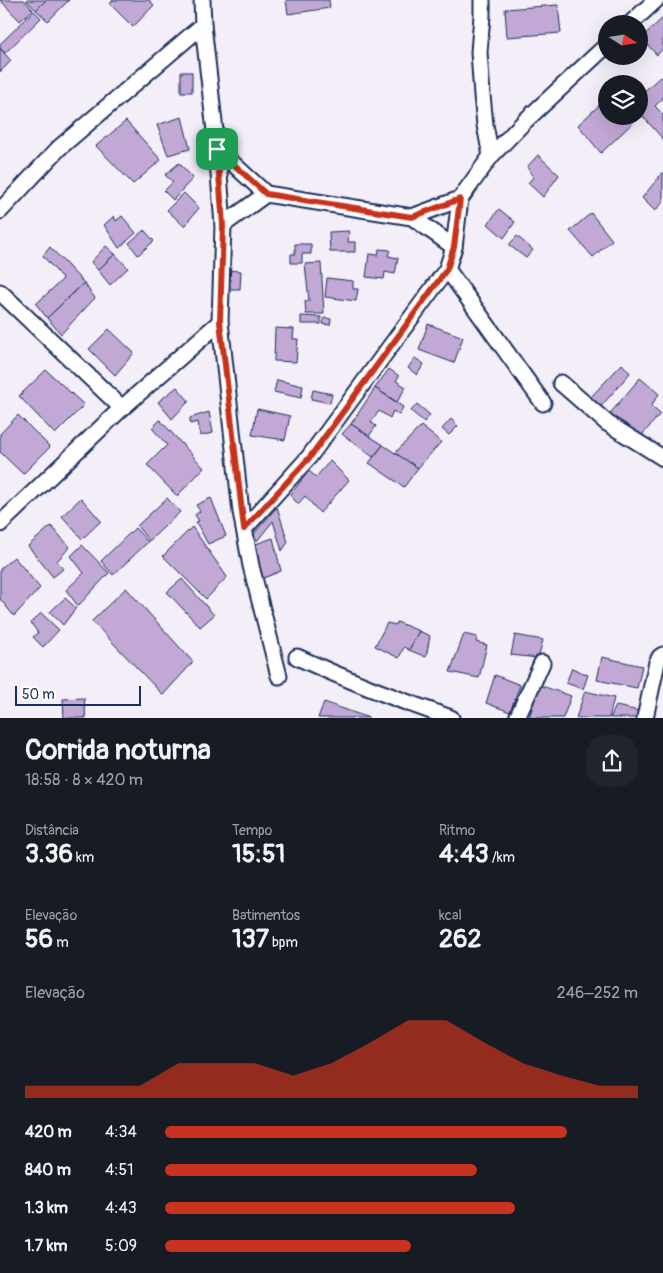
<!DOCTYPE html>
<html lang="pt">
<meta charset="utf-8">
<style>
:root{--surface:#171b24;--page:#20242c;--text:#f1f3f6;--muted:#9ea1a6;--accent:#c8321e}
body{margin:0;font-family:Pangolin,sans-serif;background:var(--page);color:var(--text);height:100vh;display:flex;flex-direction:column;font-size:19px;white-space:nowrap}
*{box-sizing:border-box;margin:0}
p{font-size:16px;color:var(--muted)}
.icon{flex:none;width:28px;height:28px;fill:none;stroke:currentColor;stroke-width:2;stroke-linecap:round;stroke-linejoin:round}
.map{position:relative;height:718px;overflow:hidden}
.drawer{display:flex;flex-direction:column;background:var(--surface);flex:1}
.drawer>*{flex:none}
.needle{width:32px;rotate:102deg}
.controls{position:absolute;left:598px;top:15px;display:grid;gap:10px}
.controls a{display:grid;place-items:center;width:50px;height:50px;border-radius:50%;background:var(--surface);box-shadow:0 5px 20px #0002;font-size:25px}
.scale{position:absolute;left:15px;bottom:12px;width:126px;box-sizing:border-box;padding-left:5px;border:2px solid #1b2f5e;border-top:0;font-size:14px;line-height:18px;white-space:nowrap;color:#1b2f5e;-webkit-text-stroke:4px #fff;paint-order:stroke}
.pin{position:absolute;display:grid;place-items:center;width:42px;height:42px;color:#fff;margin:-21px;border-radius:10px;box-shadow:0 2px 8px #0006}
.round{display:grid;place-items:center;flex:none;width:52px;height:52px;border-radius:20px;background:var(--page)}
.headline{display:flex;align-items:center;justify-content:space-between;height:85px;padding:0 25px}
h1{font-size:28px;font-weight:700;line-height:38px}
.stats{display:grid;grid-template-columns:repeat(3,1fr);gap:8px;height:85px;padding:5px 25px}
.stats div{display:grid;align-content:center}
.stats b{font-size:25px;font-weight:700}
.stats small{font-size:14px;font-weight:400}
.stats p{font-size:14px}
.chart{height:140px;padding:10px 25px}
.chart p{display:flex;justify-content:space-between}
.chart svg{width:100%;height:90px;margin-top:5px;fill:var(--accent);opacity:.7}
ul{padding:0 25px;list-style:none;font-size:16px}
li{display:grid;grid-template-columns:80px 60px 1fr;align-items:center;height:38px}
li i{height:12px;border-radius:6px;background:var(--accent)}
.map>svg:first-child{display:block}
.building{fill:#c2a8d5;stroke:#1b2f5e}
.lines{fill:none;stroke-linecap:round;stroke-linejoin:round}
.minor-casing{stroke:#1b2f5e;stroke-width:19}
.minor{stroke:#fff;stroke-width:15}
.route-casing{stroke:#fff;stroke-width:10}
.route{stroke:#c8321e;stroke-width:6}
</style>
<div class="map">
<svg width="663" height="718" viewBox="0 0 663 718">
<rect width="100%" height="100%" fill="#f3eef7"/>
<filter id="ink" filterUnits="userSpaceOnUse"><feTurbulence type="fractalNoise" baseFrequency=".02" numOctaves="2"/><feDisplacementMap in="SourceGraphic" scale="10" xChannelSelector="R" yChannelSelector="G"/><feConvolveMatrix kernelMatrix="1 2 1 2 8 2 1 2 1" color-interpolation-filters="sRGB"/></filter>
<g filter="url(#ink)">
<g class="building">
<polygon points="0,0 24,0 33,10 20,21"/>
<polygon points="26,0 46,0 36,10"/>
<polygon points="46,0 69,0 48,21 36,10"/>
<polygon points="113,0 149,0 154,5 133,27 110,4"/>
<polygon points="286,0 329,0 330,8 288,14"/>
<polygon points="558,5 561,33 507,37 505,9"/>
<polygon points="34,11 41,18 5,53 0,48 0,44"/>
<polygon points="663,18 663,48 657,55 641,38"/>
<polygon points="0,48 11,61 0,72"/>
<rect x="181" y="72" width="11" height="20"/>
<polygon points="660,77 663,80 663,98 655,106 663,115 663,139 639,112 639,96"/>
<polygon points="606,99 606,116 639,116 639,113 641,115 601,153 578,125"/>
<polygon points="182,117 190,149 168,155 157,125"/>
<polygon points="126,121 161,160 133,184 96,146"/>
<polygon points="538,155 559,175 543,197 528,183 533,177 527,167"/>
<polygon points="179,163 193,178 173,200 164,191 173,182 165,175"/>
<polygon points="663,172 663,202 655,211 642,198"/>
<polygon points="184,193 199,208 184,226 167,210"/>
<polygon points="499,209 515,222 504,238 488,224"/>
<polygon points="591,213 612,240 593,257 570,231"/>
<polygon points="114,216 116,221 122,216 136,233 119,248 104,225"/>
<polygon points="144,230 154,241 138,255 129,243"/>
<polygon points="349,231 348,242 355,242 355,252 330,252 329,232"/>
<polygon points="517,236 533,250 526,258 509,245"/>
<polygon points="295,244 311,244 311,254 302,254 302,263 291,263 291,254 295,254"/>
<polygon points="106,246 115,254 98,270 91,262"/>
<polygon points="50,247 84,283 47,318 36,304 63,279 43,256"/>
<polygon points="379,249 390,250 388,256 398,258 395,274 385,272 384,279 366,277 369,254 378,255"/>
<polygon points="115,254 128,268 110,285 98,270"/>
<polygon points="321,263 324,314 306,314 305,301 309,301 305,264"/>
<polygon points="226,270 241,271 240,289 225,289"/>
<polygon points="327,278 353,281 353,289 358,289 356,301 325,297"/>
<polygon points="84,283 95,298 61,334 47,318"/>
<polygon points="301,316 321,317 321,324 301,324"/>
<polygon points="324,318 331,319 330,325 323,324"/>
<polygon points="428,324 463,337 454,363 419,350"/>
<polygon points="275,328 294,329 293,339 298,339 296,362 274,361"/>
<polygon points="109,329 134,353 115,375 89,349"/>
<polygon points="415,358 424,364 417,375 408,368"/>
<polygon points="622,364 630,373 597,411 587,401"/>
<polygon points="389,369 399,376 396,381 406,387 397,402 375,388"/>
<polygon points="46,370 84,405 55,434 19,396"/>
<polygon points="640,378 659,394 651,406 660,414 638,440 607,417"/>
<polygon points="277,380 303,386 301,398 274,392"/>
<polygon points="177,387 189,401 172,419 158,402"/>
<polygon points="375,388 403,407 399,415 393,411 390,418 379,411 371,422 376,426 369,436 351,424"/>
<polygon points="313,390 332,394 330,403 311,399"/>
<polygon points="417,404 430,415 424,422 411,411"/>
<polygon points="257,409 290,416 285,440 252,435"/>
<polygon points="209,412 213,433 200,436 198,422 190,424 190,418"/>
<polygon points="18,415 50,447 23,474 0,452 0,434"/>
<polygon points="451,419 458,426 449,435 442,429"/>
<polygon points="160,420 204,468 177,496 147,465 167,445 152,428"/>
<polygon points="351,424 383,445 373,457 342,434"/>
<polygon points="421,426 441,442 418,468 395,453"/>
<polygon points="383,445 418,468 404,487 369,463"/>
<polygon points="330,461 349,480 320,513 305,496 298,504 290,495 309,471 316,477"/>
<polygon points="81,498 101,521 82,539 62,516"/>
<polygon points="167,498 180,512 149,541 137,526"/>
<polygon points="211,498 226,536 208,544 196,522 199,521 195,515 200,511 196,505"/>
<polygon points="277,507 288,542 282,551 273,521 257,541 252,536"/>
<polygon points="51,526 70,547 57,561 63,569 53,577 28,546"/>
<polygon points="192,527 227,577 206,599 163,556"/>
<polygon points="135,528 148,542 113,575 101,561"/>
<polygon points="273,538 281,571 261,579 253,545"/>
<polygon points="82,545 109,573 78,606 66,590 84,573 71,556"/>
<polygon points="14,557 40,588 14,616 0,599 0,569"/>
<polygon points="182,579 214,615 200,627 167,592"/>
<polygon points="126,588 193,662 163,695 92,621"/>
<polygon points="65,598 76,608 63,625 50,612"/>
<polygon points="41,613 59,630 43,647 33,637 38,633 31,623"/>
<polygon points="397,622 419,631 409,650 404,647 399,658 375,646 387,623 396,625"/>
<polygon points="419,631 430,636 426,657 409,650"/>
<polygon points="464,634 477,637 476,642 487,645 479,678 450,672"/>
<polygon points="515,635 543,640 538,658 511,655"/>
<polygon points="602,657 642,666 637,688 597,680"/>
<polygon points="572,668 588,675 583,689 566,683"/>
<polygon points="495,675 520,685 510,712 486,703"/>
<polygon points="539,685 571,696 563,718 529,718"/>
<polygon points="585,691 614,698 609,718 576,718"/>
<polygon points="84,698 86,718 64,718 63,699"/>
<polygon points="324,702 369,718 318,718"/>
<polygon points="616,706 639,711 638,718 610,718"/>
</g>
<g class="lines">
<g class="minor-casing">
<g id="minor">
<polyline points="202,0 203,25 217,149 223,225 220,322 241,512 251,566 279,676"/>
<polyline points="482,0 482,16 479,52 482,95 485,125 491,156"/>
<polyline points="630,24 656,0"/>
<polyline points="217,149 266,194 412,217 454,247"/>
<polyline points="0,211 59,148 203,25"/>
<polyline points="412,217 460,199"/>
<polyline points="223,225 266,194"/>
<polyline points="0,292 122,408"/>
<polyline points="561,383 607,423 663,458"/>
<polyline points="543,403 447,269 454,247 460,199 491,156 525,121 606,46"/>
<polyline points="0,524 122,408 220,322"/>
<polyline points="244,529 309,457 447,269"/>
<path d="M297 657C347 680 398 700 451 718"/>
<polyline points="517,718 542,663"/>
<polyline points="645,718 657,662 660,657 663,655"/>
</g>
</g>
<use href="#minor" class="minor"/>
</g>
</g>
<g class="lines" filter="url(#ink)">
<g class="route-casing">
<polygon id="route" points="217,149 266,194 412,217 460,199 454,247 447,269 310,457 244,529 220,322 223,225"/>
</g>
<use href="#route" class="route"/>
</g>
</svg>
<div class="controls">
<a><svg class="needle" viewBox="-14 -14 28 28"><path d="M0-13l5 13h-10z" fill="#e53935"/><path d="M0 13l5-13h-10z" fill="#9ea1a6"/></svg></a>
<a><svg class="icon" aria-label="layers" viewBox="0 0 24 24"><path d="M12 4l9 5-9 5-9-5zM3 14l9 5 9-5"/></svg></a>
</div>
<div class="scale">50 m</div>
<div class="pin" style="left:217px;top:149px;background:#1e9e55"><svg class="icon" aria-label="arrive" viewBox="0 0 24 24"><path d="M6 21V4h12l-3 4 3 4H6"/></svg></div>
</div>
<section class="drawer">
<div class="headline"><div><h1>Corrida noturna</h1><p>18:58 · 8 × 420 m</p></div><a class="round"><svg class="icon" aria-label="share" viewBox="0 0 24 24"><path d="M12 15V3M7 8l5-5 5 5M5 13v7h14v-7"/></svg></a></div>
<div class="stats">
<div><p>Distância</p><b>3.36<small> km</small></b></div>
<div><p>Tempo</p><b>15:51</b></div>
<div><p>Ritmo</p><b>4:43<small> /km</small></b></div>
</div>
<div class="stats">
<div><p>Elevação</p><b>56<small> m</small></b></div>
<div><p>Batimentos</p><b>137<small> bpm</small></b></div>
<div><p>kcal</p><b>262</b></div>
</div>
<div class="chart"><p><span>Elevação</span>246–252 m</p>
<svg viewBox="0 0 160 44" preserveAspectRatio="none"><path d="M0 44V38L10 38L20 38L30 38L40 27L50 27L60 27L70 33L80 27L90 17L100 6L110 6L120 17L130 27L140 33L150 38L160 38V44z"/></svg>
</div>
<ul>
<li><b>420 m</b>4:34<i style="width:85%"></i></li>
<li><b>840 m</b>4:51<i style="width:66%"></i></li>
<li><b>1.3 km</b>4:43<i style="width:74%"></i></li>
<li><b>1.7 km</b>5:09<i style="width:52%"></i></li>
</ul>
</section>
